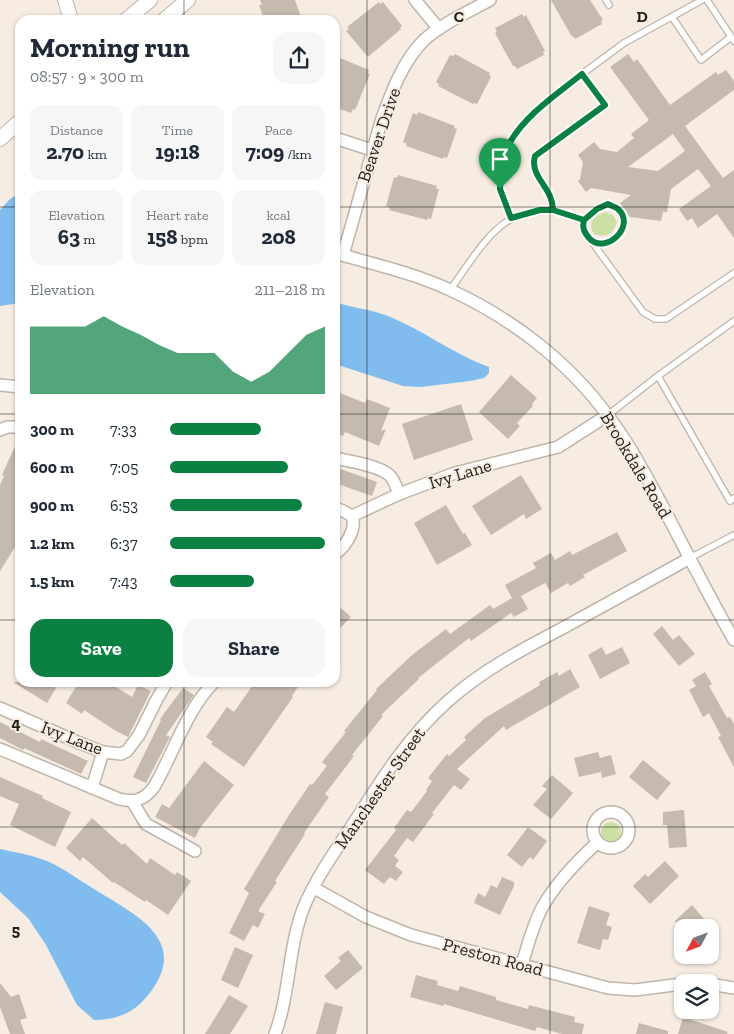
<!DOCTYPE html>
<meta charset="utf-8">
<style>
:root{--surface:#fff;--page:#f6f6f7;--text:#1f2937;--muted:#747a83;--accent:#0b8043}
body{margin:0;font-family:"Zilla Slab",serif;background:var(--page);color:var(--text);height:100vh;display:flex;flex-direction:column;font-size:19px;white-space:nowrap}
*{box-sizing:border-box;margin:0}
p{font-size:16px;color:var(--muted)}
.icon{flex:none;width:28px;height:28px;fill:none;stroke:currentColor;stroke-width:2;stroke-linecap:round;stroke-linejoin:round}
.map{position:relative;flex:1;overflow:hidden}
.details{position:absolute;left:15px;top:15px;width:325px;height:672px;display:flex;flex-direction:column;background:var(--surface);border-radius:15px;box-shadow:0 1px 4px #0004}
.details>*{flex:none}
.needle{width:32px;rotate:229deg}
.fabs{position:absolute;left:674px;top:919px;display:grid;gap:10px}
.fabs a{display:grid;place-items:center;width:45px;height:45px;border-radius:10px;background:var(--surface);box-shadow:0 1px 4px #0004;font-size:25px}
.pin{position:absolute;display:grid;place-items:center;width:42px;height:42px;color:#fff;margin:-51px -21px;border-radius:50% 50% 50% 0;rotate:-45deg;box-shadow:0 0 5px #0007}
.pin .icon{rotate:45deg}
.round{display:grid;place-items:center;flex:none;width:52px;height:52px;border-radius:15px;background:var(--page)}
.headline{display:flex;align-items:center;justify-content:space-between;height:85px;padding:0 15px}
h1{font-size:28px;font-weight:800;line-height:38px}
.figures{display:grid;grid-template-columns:repeat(3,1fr);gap:8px;height:85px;padding:5px 15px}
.figures div{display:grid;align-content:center;border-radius:12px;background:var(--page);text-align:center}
.figures b{font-size:21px;font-weight:800}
.figures small{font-size:14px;font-weight:400}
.figures p{font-size:14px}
.chart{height:140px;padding:10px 15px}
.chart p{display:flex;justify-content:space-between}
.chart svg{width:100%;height:90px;margin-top:5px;fill:var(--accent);opacity:.7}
.button{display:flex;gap:10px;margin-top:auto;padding:10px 15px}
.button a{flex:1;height:58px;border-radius:15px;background:var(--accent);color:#fff;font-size:20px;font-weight:800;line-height:58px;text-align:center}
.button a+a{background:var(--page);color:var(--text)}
ul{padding:0 15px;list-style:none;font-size:16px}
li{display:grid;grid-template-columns:80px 60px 1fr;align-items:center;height:38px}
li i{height:12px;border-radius:6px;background:var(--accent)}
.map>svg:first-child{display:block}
.green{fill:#cce0a3}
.water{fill:#80bced}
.building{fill:#c5bab0;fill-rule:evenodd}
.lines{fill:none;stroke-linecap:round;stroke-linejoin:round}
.service-casing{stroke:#bfb5aa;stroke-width:8}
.minor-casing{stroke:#bfb5aa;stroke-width:14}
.tertiary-casing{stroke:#bfb5aa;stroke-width:16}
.service{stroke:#fff;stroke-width:5.5}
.minor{stroke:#fff;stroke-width:11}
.tertiary{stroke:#fff;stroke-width:14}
.route-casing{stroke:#fff;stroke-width:10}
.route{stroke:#0b8043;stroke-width:6}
.grid{fill:none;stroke:#231f1b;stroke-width:1;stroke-opacity:0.55}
.labels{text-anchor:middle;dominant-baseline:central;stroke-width:4;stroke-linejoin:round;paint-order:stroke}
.street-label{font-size:18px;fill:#231f1b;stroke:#f7ece1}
.grid-label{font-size:16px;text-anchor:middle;font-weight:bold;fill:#231f1b;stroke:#f7ece1;stroke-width:4;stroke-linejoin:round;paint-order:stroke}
</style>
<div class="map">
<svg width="734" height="1034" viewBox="0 0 734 1034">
<rect width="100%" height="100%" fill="#f7ece1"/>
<g class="green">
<path d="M606 212 613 215 617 222C613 235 606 238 594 234 587 223 594 215 606 212Z"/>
<circle cx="611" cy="832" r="10"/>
</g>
<g class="water">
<polygon points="20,192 20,303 0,306 0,210 9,200"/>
<path d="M335 302C352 308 371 309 388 316 423 330 453 354 489 367V373L484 378 470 381 421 387 403 386 335 364Z"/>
<path d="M0 849C13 852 28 854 41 859 60 865 77 879 94 889 132 913 189 938 152 990 137 1011 120 1020 94 1020L77 1005 46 945 28 918 0 892Z"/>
</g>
<g class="building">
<polygon points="260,0 295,0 302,20 266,20 265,16 263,17 259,5 262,5"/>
<polygon points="551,0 590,0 603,20 601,21 602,24 575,39 573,36 572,37"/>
<polygon points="379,2 380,4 383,2 402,26 400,28 401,29 368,57 346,31 349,29 347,27"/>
<polygon points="522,14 524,17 526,15 545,51 543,52 544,55 517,69 515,66 513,66 503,48 495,33 497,32 495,28"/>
<polygon points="455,54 490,73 489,75 491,77 477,104 474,103 473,104 438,86 439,84 436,82 450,55 453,56"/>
<path d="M628 54 634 62 637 59 670 105 716 72 718 75 726 70 734 81V90L685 126 723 178 734 170V238L717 214 698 228 692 218 687 221 679 209 711 186 698 169 671 189 667 212H663L661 221 630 217 620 203 631 195 591 188 586 192 578 181 580 179 583 162 578 155 594 142 600 149 617 152 634 138 631 134 649 120 610 67ZM673 134 685 151 658 171 628 167Z"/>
<polygon points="340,58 369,70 368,73 370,74 355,110 353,109 351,113 335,107 335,59 339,61"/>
<polygon points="418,112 455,126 454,128 457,129 447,158 444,157 443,159 406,146 407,144 403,142 413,113 417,115"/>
<polygon points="398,175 437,186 436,189 439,189 431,219 428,218 427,220 389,210 390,208 386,206 394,177 397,178"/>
<polygon points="511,375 537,398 532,404 533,406 517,423 520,426 508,439 479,412"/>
<polygon points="335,391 365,403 367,399 390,408 381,431 386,429 379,446 345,432 343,436 335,433"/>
<polygon points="461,404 473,440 414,460 402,424"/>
<polygon points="20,435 20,539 0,571 0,485 4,476 2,475"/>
<polygon points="335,467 377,482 372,496 335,483"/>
<polygon points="521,475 542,509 526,519 524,514 491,535 472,506"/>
<polygon points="446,505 463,534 465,533 472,545 437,565 414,523"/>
<polygon points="617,532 627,551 583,575 585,577 570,586 568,583 551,593 545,583 521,596 528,609 514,617 511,613 471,641 469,638 418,678 419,679 381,715 383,716 352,755 354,756 325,794 329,797 304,833 305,834 275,881 277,882 258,911 265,914 258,928 253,925 244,941 229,933 249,893 244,889 289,815 310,784 312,785 327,766 322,762 346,732 344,731 377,690 376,689 412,655 446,629 450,634 490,605 493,609 512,598 505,585 536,568 533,563 551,553 555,560 570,551 572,555"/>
<polygon points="341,608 351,617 335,633 335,614"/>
<polygon points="662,626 673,640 679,635 695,654 679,666 653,634"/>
<polygon points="602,647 606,655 622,647 630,663 600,679 588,655"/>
<polygon points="570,669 580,687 506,730 504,726 457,769 470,779 461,790 454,785 432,813 434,814 413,842 407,838 394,856 399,860 395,866 403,872 396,881 390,877 384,884 365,870 396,830 394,828 407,810 411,812 427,791 426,790 432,781 428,778 447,754 449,756 466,740 464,737 485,718 540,685 539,682 557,672 559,676"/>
<polygon points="705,672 712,684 709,686 727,718 730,717 734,724 734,767 718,737 721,736 709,713 703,717 689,690 696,686 692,680"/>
<polygon points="13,682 46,682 56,688 47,703"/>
<polygon points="79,682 108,682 132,697 138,685 151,691 128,737 116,731 84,710 82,714 66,703"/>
<polygon points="255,682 301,682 292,696 293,697 244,767 211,744 213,742 206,737 227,707 234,712"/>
<polygon points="183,688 194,695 166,735 170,737 146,783 133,777 161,720 160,719"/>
<polygon points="0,722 40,742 41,739 88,761 81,774 24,748 23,750 0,738"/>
<polygon points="598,752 600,758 611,755 616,774 602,778 601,772 579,777 574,758"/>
<polygon points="643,760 671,783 657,800 629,777"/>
<polygon points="204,761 234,785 200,828 195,838 155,817 162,804 169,808"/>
<polygon points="552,775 573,793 551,819 533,805 547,789 542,786"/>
<polygon points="0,777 43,796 42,798 71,812 55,847 10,825 19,804 0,796"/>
<polygon points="684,810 687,847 669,848 667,825 663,825 663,812"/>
<polygon points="92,818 122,845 124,843 147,864 150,858 175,875 177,872 191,881 168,915 146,900 145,902 114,882 113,883 83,857 80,861 66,848"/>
<polygon points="528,827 547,841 533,860 530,857 522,867 507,855"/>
<polygon points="665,861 679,876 650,904 633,886 645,874 648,877"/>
<polygon points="502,877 514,882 514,886 500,915 474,903 478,893 485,897 491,885 497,888"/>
<polygon points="692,905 712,928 681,928 675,921"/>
<polygon points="589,906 610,913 606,925 612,927 608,940 603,939 600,950 577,943"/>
<polygon points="235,947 253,955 238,988 221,980"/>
<polygon points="348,950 363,968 336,990 324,976 341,961 338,958"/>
<polygon points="416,975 438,981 437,985 458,991 460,986 496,997 496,1000 528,1009 529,1005 575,1017 574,1022 584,1024 582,1034 562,1034 537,1027 535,1031 444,1004 443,1006 410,997"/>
<polygon points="0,983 11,997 19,994 27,1018 20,1020 25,1034 10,1034 0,1007"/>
<polygon points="229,995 248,1006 230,1034 205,1034"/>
<polygon points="325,1002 343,1007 336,1034 316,1034"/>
<polygon points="683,1017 728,1032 727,1034 678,1034"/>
<polygon points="639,1023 668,1031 668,1034 636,1034"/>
</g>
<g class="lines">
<g class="service-casing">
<g id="service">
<polyline points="606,0 609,5"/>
<polyline points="707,0 734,41"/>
<polyline points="672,17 701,60 731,37"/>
<path d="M608 204C611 206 616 207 618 210 637 226 605 256 589 238 584 232 582 228 584 220L597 209Z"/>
<polyline points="553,210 584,220"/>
<path d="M511 218C507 209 502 200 500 190 490 140 549 101 582 74"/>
<polyline points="592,242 643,312 655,319 666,319 734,273"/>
<path d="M450 290C467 267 486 233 511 219 521 213 541 210 553 210 553 187 529 177 535 156L605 105 582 74 624 43 702 0"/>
<polyline points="734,321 658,376 730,501 734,498"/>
<polyline points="608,415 658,376"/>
<polyline points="690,558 734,535"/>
</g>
</g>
<g class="minor-casing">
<g id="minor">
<polyline points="415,0 439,29"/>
<polyline points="335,138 372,150"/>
<path d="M335 253C373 264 414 273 450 290 510 317 569 362 608 416 629 443 645 474 661 503 685 549 708 595 734 640"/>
<path d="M343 255 382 118C392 91 403 61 424 40 443 23 468 12 490 0"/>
<polyline points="0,385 20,387"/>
<polyline points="0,430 7,427 20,427"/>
<path d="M335 458C349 461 376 465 388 474 394 478 396 487 399 494"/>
<polyline points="335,508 343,511 352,516"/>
<polyline points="352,516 399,494 455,473 558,447 608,415"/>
<path d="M335 554C346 546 357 529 352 516"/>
<polyline points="0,708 82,744 103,752 121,754 127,751 139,735 157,699 167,682"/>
<path d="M0 749 119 799C135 803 144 800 154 787 174 752 186 711 214 682"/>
<polyline points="92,788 103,752"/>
<polyline points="132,801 146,824 195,851"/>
<circle cx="611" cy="830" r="18"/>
<polyline points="314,888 366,917 411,935 608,988 635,990 682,984"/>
<path d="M522 964C528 945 533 924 543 906 557 882 577 861 598 842"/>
<polyline points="710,984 734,988"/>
<path d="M275 1034C290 994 288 949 303 909 316 877 338 847 357 818 383 777 410 735 447 702 481 671 521 650 561 629 604 605 647 582 690 558"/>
</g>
</g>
<g class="tertiary-casing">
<g id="tertiary">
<polyline points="65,0 71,20"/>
<polyline points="126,20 150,0"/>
<polyline points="164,20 188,0"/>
<polyline points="0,139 20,121"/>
</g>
</g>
<use href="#service" class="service"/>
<use href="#minor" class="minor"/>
<use href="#tertiary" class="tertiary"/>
</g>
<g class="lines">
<g class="route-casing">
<path id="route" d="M500 189 511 218 540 210H553L584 220C582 228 584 232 589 238 605 256 637 226 618 209 616 207 611 206 608 204L597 209 584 220 553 210C553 187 529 177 535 156L605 105 582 74C557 94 525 115 509 144 501 158 500 174 500 189"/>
</g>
<use href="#route" class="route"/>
</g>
<path class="grid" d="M184 0V20M367 0V1034M550 0V1034M0 207H20M335 207H734M0 414H20M335 414H734M0 620H20M335 620H734M184 682V1034M0 827H734"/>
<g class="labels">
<g class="street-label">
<text transform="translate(379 135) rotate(-71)">Beaver Drive</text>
<text transform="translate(636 465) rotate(59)">Brookdale Road</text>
<text transform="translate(460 474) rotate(-17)">Ivy Lane</text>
<text transform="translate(72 738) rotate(21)">Ivy Lane</text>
<text transform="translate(380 788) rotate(-55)">Manchester Street</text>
<text transform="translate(493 957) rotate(15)">Preston Road</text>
</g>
</g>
<g class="grid-label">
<text x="459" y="22">C</text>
<text x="642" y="22">D</text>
<text x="16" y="729">4</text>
<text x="16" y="936">5</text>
</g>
</svg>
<div class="fabs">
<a><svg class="needle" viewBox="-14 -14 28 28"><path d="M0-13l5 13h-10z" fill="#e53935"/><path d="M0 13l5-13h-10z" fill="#747a83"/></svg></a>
<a><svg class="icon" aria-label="layers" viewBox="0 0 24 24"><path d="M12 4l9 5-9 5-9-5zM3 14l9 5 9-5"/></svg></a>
</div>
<div class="pin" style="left:500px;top:189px;background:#1e9e55"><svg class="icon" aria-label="arrive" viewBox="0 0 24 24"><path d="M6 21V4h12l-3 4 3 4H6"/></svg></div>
<section class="details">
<div class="headline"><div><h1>Morning run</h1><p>08:57 · 9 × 300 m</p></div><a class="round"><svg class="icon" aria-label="share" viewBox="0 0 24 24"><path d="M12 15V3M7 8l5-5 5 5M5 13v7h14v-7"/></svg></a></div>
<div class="figures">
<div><p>Distance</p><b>2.70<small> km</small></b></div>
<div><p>Time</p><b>19:18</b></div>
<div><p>Pace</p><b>7:09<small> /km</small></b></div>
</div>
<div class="figures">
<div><p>Elevation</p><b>63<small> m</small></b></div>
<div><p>Heart rate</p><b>158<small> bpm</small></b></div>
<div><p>kcal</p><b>208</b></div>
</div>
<div class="chart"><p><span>Elevation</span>211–218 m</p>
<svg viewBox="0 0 160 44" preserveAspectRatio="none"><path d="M0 44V11L10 11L20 11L30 11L40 6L50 11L60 15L70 20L80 24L90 24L100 24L110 33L120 38L130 33L140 24L150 15L160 11V44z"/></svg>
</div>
<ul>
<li><b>300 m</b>7:33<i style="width:59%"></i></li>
<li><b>600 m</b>7:05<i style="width:76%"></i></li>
<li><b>900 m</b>6:53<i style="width:85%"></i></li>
<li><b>1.2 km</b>6:37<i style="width:100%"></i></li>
<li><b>1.5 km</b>7:43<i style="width:54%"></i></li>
</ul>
<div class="button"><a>Save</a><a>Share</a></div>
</section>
</div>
